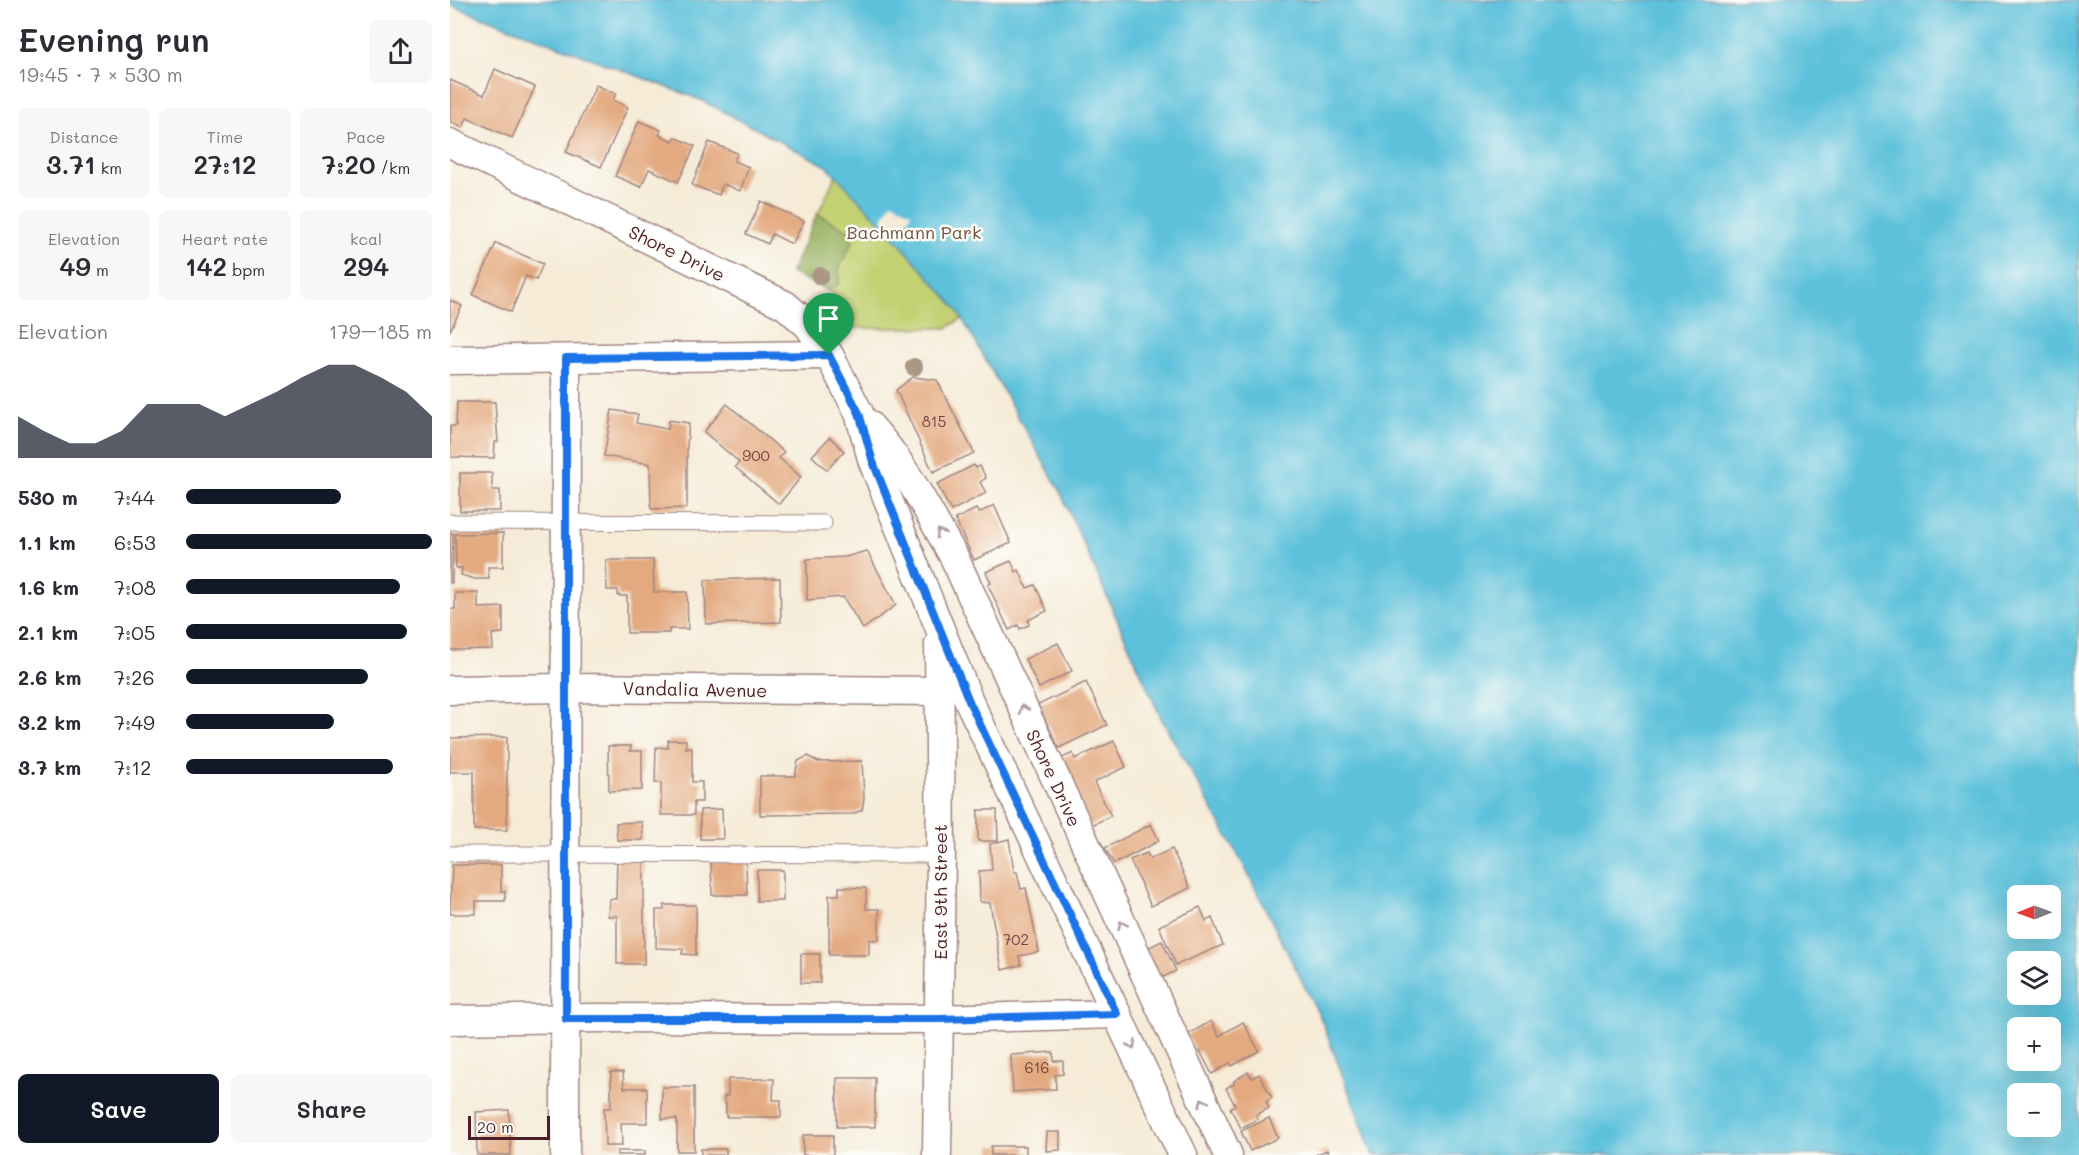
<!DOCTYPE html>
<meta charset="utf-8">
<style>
:root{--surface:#fff;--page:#f7f7f7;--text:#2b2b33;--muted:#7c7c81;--accent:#111827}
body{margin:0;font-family:Mali,sans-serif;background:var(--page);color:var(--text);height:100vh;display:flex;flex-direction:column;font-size:22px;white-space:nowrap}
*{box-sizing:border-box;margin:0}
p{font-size:20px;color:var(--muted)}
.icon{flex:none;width:33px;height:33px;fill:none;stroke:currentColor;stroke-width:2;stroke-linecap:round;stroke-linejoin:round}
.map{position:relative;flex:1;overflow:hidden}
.side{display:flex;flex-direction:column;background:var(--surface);width:450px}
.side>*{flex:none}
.needle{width:39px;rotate:269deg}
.buttons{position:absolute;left:1557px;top:885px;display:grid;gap:12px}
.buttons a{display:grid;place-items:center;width:54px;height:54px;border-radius:9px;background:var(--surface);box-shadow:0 6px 24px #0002;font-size:30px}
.scale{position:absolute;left:18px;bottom:15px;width:82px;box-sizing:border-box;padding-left:6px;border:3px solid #4a1f2b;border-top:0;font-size:16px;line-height:21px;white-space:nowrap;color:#4a1f2b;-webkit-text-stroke:4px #fdfcf7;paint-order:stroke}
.pin{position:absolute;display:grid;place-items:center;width:51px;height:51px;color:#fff;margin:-62px -26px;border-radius:50% 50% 50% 0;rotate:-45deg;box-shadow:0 0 6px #0007}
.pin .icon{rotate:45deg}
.round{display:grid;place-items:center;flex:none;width:63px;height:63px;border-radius:9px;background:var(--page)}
.summary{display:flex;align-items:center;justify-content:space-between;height:102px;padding:0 18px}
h1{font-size:33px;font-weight:600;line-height:45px}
.metrics{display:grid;grid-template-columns:repeat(3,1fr);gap:9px;height:102px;padding:6px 18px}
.metrics div{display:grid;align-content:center;border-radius:9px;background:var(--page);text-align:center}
.metrics b{font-size:26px;font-weight:600}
.metrics small{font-size:16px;font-weight:400}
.metrics p{font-size:16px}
.chart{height:168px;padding:12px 18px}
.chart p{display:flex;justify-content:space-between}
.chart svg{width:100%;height:108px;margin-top:6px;fill:var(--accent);opacity:.7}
.primary-button{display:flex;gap:12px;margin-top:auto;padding:12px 18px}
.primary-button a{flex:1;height:69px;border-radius:9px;background:var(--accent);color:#fff;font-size:24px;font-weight:600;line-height:69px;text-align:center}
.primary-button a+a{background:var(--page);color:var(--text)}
ul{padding:0 18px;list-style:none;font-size:20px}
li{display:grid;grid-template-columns:96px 72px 1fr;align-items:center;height:45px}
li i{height:15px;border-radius:8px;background:var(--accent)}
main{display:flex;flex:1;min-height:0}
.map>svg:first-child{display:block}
.green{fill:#c3d173;stroke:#86784f;stroke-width:1.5}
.forest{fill:#9ab365;stroke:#726948;stroke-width:1.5}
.water{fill:#5dc1db;stroke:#547083;stroke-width:1.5;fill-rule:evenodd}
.pier{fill:#f5ebd7}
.building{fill:#e3a97f}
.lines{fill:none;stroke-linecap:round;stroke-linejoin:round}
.service-casing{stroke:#a08581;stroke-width:17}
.minor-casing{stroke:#a08581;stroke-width:31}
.service{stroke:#fff;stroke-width:15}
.minor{stroke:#fff;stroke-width:28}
.tree{fill:#ab9884}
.oneway{stroke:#ae9aa0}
.route-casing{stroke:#fff;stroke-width:12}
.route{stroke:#1a73e8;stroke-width:8}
.labels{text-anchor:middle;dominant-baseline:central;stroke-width:5;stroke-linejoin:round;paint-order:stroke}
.number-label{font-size:15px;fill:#704240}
.park-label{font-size:18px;fill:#6e5441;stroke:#fdfcf7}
.street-label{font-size:18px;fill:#4a1f2b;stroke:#fdfcf7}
</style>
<main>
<section class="side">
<div class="summary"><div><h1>Evening run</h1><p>19:45 · 7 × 530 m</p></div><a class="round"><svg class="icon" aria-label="share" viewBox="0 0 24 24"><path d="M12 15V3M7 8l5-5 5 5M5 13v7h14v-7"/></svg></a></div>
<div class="metrics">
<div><p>Distance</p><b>3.71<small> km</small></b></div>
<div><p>Time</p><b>27:12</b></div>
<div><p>Pace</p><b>7:20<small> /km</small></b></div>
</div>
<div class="metrics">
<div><p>Elevation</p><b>49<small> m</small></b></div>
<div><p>Heart rate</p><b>142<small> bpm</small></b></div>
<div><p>kcal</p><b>294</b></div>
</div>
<div class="chart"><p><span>Elevation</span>179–185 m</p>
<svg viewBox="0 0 160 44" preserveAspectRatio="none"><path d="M0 44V27L10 33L20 38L30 38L40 33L50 22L60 22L70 22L80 27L90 22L100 17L110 11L120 6L130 6L140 11L150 17L160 27V44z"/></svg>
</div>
<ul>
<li><b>530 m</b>7:44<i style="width:63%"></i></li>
<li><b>1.1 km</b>6:53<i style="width:100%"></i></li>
<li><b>1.6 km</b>7:08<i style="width:87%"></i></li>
<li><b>2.1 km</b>7:05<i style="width:90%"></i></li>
<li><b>2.6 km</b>7:26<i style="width:74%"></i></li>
<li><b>3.2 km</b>7:49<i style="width:60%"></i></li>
<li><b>3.7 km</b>7:12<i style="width:84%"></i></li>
</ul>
<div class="primary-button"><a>Save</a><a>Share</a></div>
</section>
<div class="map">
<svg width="1629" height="1155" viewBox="0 0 1629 1155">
<rect width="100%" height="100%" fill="#fdfcf7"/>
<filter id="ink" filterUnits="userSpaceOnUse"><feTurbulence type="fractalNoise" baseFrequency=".0167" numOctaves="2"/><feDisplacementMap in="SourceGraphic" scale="12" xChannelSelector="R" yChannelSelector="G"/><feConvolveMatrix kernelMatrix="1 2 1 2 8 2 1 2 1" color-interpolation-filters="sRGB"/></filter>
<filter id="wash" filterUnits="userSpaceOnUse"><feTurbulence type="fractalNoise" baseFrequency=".008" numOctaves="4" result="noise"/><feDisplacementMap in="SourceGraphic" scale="24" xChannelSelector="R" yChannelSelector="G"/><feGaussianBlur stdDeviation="1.35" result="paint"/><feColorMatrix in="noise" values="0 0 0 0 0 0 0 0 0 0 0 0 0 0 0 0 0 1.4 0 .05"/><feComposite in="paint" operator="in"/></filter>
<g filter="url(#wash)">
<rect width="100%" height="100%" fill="#f5ebd7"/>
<polygon class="green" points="421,98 609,258 497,328 400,328 383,293 341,273"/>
<polygon class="forest" points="367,214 398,230 403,241 389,269 390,277 388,285 378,290 341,273"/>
<path class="water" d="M0 0H1629V1155H923L871 1019 794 866 711 718 609 489 506 308 438 230 377 166 251 100 0 5ZM1568 896H1600V928H1568ZM1568 962H1600V994H1568ZM1568 1028H1600V1060H1568ZM1568 1094H1600V1126H1568Z"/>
<polygon class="pier" points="442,202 462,213 451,232 432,220"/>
<g id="blocks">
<g class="building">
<polygon points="45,69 85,87 62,138 17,118 13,128 0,122 0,80 34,95"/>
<polygon points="146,85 166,94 163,100 178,107 151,167 116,152"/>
<polygon points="189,121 211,130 209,135 223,141 225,137 245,146 228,182 199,169 191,187 165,176"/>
<polygon points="259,142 287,153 284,161 299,167 290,191 273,184 269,195 242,185"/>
<polygon points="311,201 354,221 342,244 322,234 318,244 296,234"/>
<polygon points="46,243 93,264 86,280 76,276 61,312 23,295"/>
<polygon points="0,300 12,306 0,331"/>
<polygon points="463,377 487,380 524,453 483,472 446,390"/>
<polygon points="7,402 45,402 48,442 45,442 44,458 0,457 0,426 6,426"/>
<polygon points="277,404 334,452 329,458 351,477 329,504 285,467 289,462 254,432"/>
<polygon points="162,410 188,414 186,423 218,429 219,420 239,423 237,446 237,508 201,509 200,464 154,456"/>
<polygon points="380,437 394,451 377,470 362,456"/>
<polygon points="524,465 526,468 530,466 536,478 530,482 536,493 501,511 487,484"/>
<polygon points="10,473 42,473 42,490 50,490 50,511 10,511"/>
<polygon points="544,505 561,543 524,560 505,519 526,509 529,513"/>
<polygon points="0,533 3,533 2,583 0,583"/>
<polygon points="53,533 53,567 38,567 39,579 25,579 11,575 12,568 6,568 5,534"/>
<polygon points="417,551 446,605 413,629 393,597 357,600 357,559 395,557"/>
<polygon points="156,560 203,560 204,592 237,592 238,629 219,629 219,633 177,633 177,596 168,596 168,590 157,590"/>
<polygon points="561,561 566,572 569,570 577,588 585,585 597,611 578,620 579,625 570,629 568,625 559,630 538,585 541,583 536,572"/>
<polygon points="330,578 331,622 256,624 255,580"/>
<polygon points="5,593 28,593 28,608 53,607 53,633 42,634 43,649 0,650 0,609 5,609"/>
<polygon points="608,643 622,671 589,688 575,659"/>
<polygon points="636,682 657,725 609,748 588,705"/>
<polygon points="57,737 57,830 24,830 24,772 0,772 0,738"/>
<polygon points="218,740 236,740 236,748 242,747 242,782 252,782 252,802 244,802 244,815 211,815 211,783 205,783 206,747 218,748"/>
<polygon points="664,741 676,767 644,782 661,816 640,826 610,759 623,753 625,759"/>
<polygon points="158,746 181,746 180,751 192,751 192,790 159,791"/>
<polygon points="358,756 368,762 412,761 414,799 412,810 403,814 310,815 310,776 345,776 348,761"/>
<polygon points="272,809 273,839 250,839 250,810"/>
<polygon points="528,810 547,810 548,841 528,841"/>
<polygon points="192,822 193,840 167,840 166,823"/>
<polygon points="701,824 709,841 664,864 655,848"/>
<polygon points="559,839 564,872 567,872 571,889 576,888 589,952 569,956 571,965 552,970 540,903 530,902 529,871 542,870 540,844"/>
<polygon points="722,849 740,888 701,906 680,860 697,853 700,859"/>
<polygon points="167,856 194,857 194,964 167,964 167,916 158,916 159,899 166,899"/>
<polygon points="296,861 297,895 262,895 261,862"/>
<polygon points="2,865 51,865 51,891 55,891 55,901 26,901 26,914 0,914"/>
<rect x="307" y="870" width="26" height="31"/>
<polygon points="389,887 416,888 416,909 429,909 429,940 419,940 419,955 379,955 379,895 389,895"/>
<polygon points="214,905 246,905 246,955 232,954 233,949 206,948 206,910 214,910"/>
<polygon points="750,907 756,921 762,918 773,945 726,965 709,926"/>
<polygon points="712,941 726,971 709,979 695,949"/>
<rect x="351" y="954" width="19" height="29"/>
<polygon points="761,1021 769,1036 793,1022 809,1051 782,1066 780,1063 762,1074 750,1051 747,1053 737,1035"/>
<polygon points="603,1052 604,1061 613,1061 613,1074 605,1075 606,1089 563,1092 561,1055"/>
<polygon points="161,1072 173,1072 174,1088 197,1088 197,1123 171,1123 172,1146 155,1146 154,1108 161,1108"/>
<polygon points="798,1072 802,1078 809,1074 822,1098 816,1102 819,1108 806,1115 808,1119 791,1128 780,1108 785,1105 776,1088 784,1084 784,1081"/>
<rect x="387" y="1078" width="38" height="49"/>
<polygon points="278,1079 324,1079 323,1100 331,1100 331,1117 276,1117 276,1103 274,1103 274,1096 278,1096"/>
<polygon points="212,1087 244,1087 244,1151 227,1151 227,1119 212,1119"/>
<polygon points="59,1110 61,1155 27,1155 26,1112"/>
<polygon points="819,1118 828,1138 800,1151 791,1131"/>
<polygon points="597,1132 610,1132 610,1150 596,1151"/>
<rect x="353" y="1135" width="30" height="20"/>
<rect x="541" y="1146" width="35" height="9"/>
<rect x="251" y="1149" width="25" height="6"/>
<polygon points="877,1150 879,1155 865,1155"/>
<rect x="167" y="1151" width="28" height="4"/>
</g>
</g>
</g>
<g filter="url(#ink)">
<use href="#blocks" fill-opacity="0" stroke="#a08581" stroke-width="1.5"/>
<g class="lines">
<g class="service-casing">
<g id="service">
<polyline points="0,522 374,523"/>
<polyline points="0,854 491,855"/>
</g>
</g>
<g class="minor-casing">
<g id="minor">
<polyline points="0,143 335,305 358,325 379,355 409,413 423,462 519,701 733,1155"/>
<polyline points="0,360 379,355"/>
<path d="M418 424C454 463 478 511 504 557L778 1155"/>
<polyline points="0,690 116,688 490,691"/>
<polyline points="0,1020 147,1018 489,1019 667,1014"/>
<polyline points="115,1155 116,359"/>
<polyline points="487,1155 491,855 489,644"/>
</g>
</g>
<use href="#service" class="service"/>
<use href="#minor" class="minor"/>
</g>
<g class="tree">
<circle cx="370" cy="276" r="9"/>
<circle cx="464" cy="367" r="9"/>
</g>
<defs><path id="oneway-chevron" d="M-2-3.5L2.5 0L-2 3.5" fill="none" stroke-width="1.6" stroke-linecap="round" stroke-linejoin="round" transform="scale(1.5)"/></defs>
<g class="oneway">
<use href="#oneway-chevron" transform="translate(490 533) rotate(-119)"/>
<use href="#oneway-chevron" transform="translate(573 709) rotate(-114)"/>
<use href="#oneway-chevron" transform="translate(672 925) rotate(-115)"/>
<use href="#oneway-chevron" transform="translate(682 1045) rotate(65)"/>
<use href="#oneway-chevron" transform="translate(753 1102) rotate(-115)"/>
</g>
</g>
<g class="lines" filter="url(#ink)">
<g class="route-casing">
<polygon id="route" points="379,355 409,413 423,462 519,701 667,1014 489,1019 116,1019 116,358"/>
</g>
<use href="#route" class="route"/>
</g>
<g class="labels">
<g class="number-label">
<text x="484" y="421">815</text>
<text x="306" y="455">900</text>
<text x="566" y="939">702</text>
<text x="587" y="1067">616</text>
</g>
<g class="park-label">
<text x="464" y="232">Bachmann Park</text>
</g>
<g class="street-label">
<text transform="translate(227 253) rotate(26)">Shore Drive</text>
<text transform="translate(245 689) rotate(1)">Vandalia Avenue</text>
<text transform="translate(604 778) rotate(65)">Shore Drive</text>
<text transform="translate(490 892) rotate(-90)">East 9th Street</text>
</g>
</g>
</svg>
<div class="buttons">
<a><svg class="needle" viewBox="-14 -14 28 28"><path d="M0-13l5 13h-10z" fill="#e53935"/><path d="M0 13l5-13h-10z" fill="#7c7c81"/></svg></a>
<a><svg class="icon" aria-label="layers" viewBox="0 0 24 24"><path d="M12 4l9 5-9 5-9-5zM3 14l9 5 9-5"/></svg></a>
<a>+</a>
<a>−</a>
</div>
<div class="scale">20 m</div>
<div class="pin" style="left:379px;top:355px;background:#1e9e55"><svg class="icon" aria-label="arrive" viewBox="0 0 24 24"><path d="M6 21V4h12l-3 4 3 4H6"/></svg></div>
</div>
</main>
